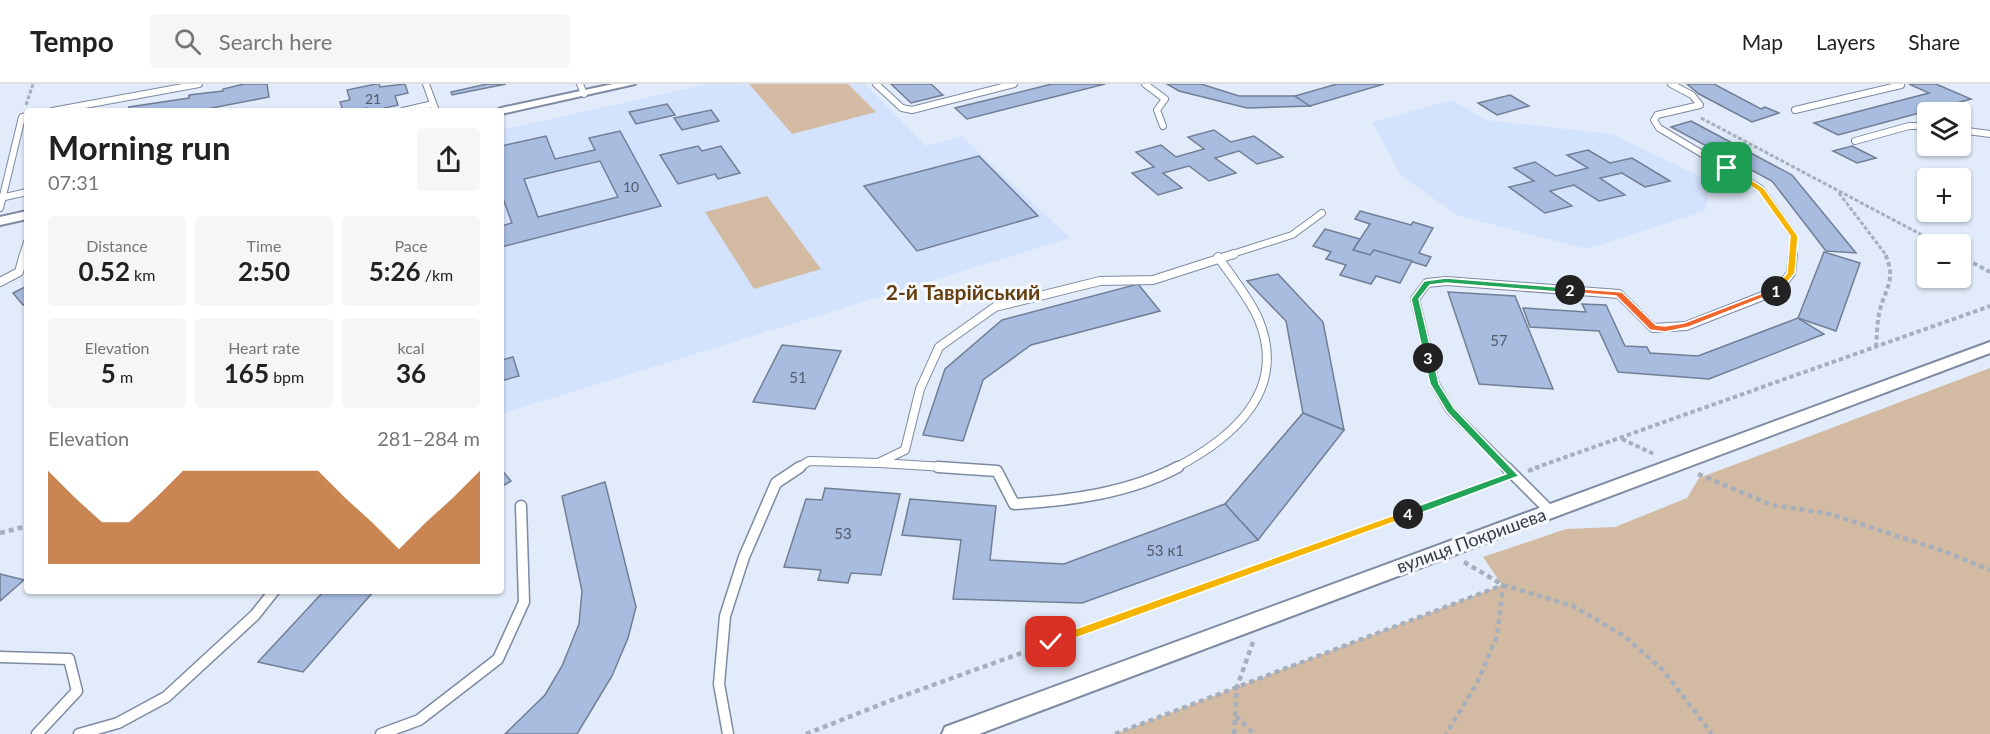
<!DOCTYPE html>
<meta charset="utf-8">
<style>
:root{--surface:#fff;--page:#f6f6f6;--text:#222;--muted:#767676;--line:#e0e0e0;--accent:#b45309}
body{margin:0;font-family:Lato,sans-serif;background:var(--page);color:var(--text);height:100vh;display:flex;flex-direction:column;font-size:22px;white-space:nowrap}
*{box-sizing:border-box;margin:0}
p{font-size:20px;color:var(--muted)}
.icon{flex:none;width:33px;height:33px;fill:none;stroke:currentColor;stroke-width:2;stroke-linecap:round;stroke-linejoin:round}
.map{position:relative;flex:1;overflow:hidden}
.drawer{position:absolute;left:24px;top:24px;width:480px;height:486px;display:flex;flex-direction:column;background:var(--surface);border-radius:6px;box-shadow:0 2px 4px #0004}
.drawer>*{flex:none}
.fabs{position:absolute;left:1917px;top:18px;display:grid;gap:12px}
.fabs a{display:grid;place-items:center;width:54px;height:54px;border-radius:6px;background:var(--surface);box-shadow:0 2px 4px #0004;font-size:30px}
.pin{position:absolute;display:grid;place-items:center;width:51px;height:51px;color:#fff;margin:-26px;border-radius:12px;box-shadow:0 3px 9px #0006}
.km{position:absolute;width:30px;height:30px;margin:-15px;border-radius:50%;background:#222;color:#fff;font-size:16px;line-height:30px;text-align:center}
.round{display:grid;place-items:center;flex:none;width:63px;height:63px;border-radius:6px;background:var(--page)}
.overview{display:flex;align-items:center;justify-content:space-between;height:102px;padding:0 24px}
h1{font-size:33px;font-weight:700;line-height:45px}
.figures{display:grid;grid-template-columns:repeat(3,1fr);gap:9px;height:102px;padding:6px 24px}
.figures div{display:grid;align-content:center;border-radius:6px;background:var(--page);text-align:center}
.figures b{font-size:26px;font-weight:700}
.figures small{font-size:16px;font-weight:400}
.figures p{font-size:16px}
.chart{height:168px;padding:12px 24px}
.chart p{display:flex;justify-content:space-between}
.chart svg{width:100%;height:108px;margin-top:6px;fill:var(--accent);opacity:.7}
header{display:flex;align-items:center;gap:36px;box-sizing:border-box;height:84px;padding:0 30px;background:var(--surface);border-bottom:2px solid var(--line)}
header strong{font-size:28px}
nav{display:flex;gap:33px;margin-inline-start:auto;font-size:21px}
.search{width:420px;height:54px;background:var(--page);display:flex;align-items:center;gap:15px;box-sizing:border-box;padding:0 21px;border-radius:6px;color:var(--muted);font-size:22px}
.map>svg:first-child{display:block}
.built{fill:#d4e3fd}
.green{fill:#d2bba2}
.building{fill:#a8bce0;stroke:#717e95;stroke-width:1.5;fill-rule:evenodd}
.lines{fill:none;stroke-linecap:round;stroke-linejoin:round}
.lane-far2-casing{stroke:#7d8aa2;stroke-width:8}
.lane-far1-casing{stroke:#7d8aa2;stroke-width:10}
.lane-casing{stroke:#7d8aa2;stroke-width:13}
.street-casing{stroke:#7d8aa2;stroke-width:4}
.path-far2{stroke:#a7afbc;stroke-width:3;stroke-dasharray:4 2;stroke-linecap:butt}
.path-far1{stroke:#a7afbc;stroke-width:4;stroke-dasharray:4.5 3;stroke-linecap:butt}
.path{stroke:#a7afbc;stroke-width:4.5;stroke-dasharray:5 4;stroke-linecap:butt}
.lane-far2{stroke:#fff;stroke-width:6}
.lane-far1{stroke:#fff;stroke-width:8}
.lane{stroke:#fff;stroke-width:10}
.street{fill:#fff;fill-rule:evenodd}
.split-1{fill:#f5b400;stroke:#fff;stroke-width:1.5}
.split-2{fill:#f0652b;stroke:#fff;stroke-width:1.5}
.split-3{fill:#22a559;stroke:#fff;stroke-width:1.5}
.split-4{fill:#22a559;stroke:#fff;stroke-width:1.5}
.split-5{fill:#f5b400;stroke:#fff;stroke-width:1.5}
.labels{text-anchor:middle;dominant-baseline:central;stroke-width:6;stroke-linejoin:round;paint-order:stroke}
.far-number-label{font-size:14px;fill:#525b6c}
.number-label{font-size:15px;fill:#525b6c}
.street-label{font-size:18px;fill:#353b45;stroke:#f5f8fd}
.quarter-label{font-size:21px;font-weight:bold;fill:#643f0d;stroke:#f5f8fd}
</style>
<header>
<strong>Tempo</strong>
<div class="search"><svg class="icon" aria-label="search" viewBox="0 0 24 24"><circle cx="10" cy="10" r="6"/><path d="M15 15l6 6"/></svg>Search here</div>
<nav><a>Map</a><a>Layers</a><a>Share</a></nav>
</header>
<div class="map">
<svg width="1990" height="650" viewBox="0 0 1990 650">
<rect width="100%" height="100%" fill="#e2ebfa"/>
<g class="built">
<polygon points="707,0 865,0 926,62 962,52 1070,154 501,330 501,46"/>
<polygon points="1452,16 1486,36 1612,50 1711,98 1705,127 1587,165 1459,132 1401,92 1372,38"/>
</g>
<g class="green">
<polygon points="749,0 848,0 876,28 792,50"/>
<polygon points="767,112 821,185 754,205 705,128"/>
<polygon points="1990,284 1990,650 1115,650 1502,501 1483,473 1566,445 1615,443 1687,414 1699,394"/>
</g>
<g class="building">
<polygon points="244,0 267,0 269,13 196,27 128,27 129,23 189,14 189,11 223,7 223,5"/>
<polygon points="376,0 379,0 380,3 405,0 408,9 395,12 398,21 372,27 368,24 343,27 340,18 350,16 347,6"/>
<polygon points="487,0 506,0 452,11 451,8"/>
<polygon points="891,0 931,0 943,11 911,19"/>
<polygon points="1052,0 1105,0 967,35 955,24"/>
<polygon points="1167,0 1201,0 1239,12 1295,12 1310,22 1247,24 1179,7"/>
<polygon points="1337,0 1384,0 1310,22 1295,12"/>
<polygon points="1687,0 1714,0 1761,25 1765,23 1779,29 1752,38 1699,10"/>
<polygon points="1909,0 1936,0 1971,15 1838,51 1814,39 1929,9"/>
<polygon points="1510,11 1529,22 1497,31 1478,19"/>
<polygon points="667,20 675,31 636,40 629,28"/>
<polygon points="711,26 719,37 682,46 674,34"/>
<polygon points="1691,37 1792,91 1856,169 1826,167 1772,97 1671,43"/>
<polygon points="1214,46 1231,58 1254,52 1283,73 1257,80 1239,67 1215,74 1236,89 1209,97 1189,82 1163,89 1182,104 1158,111 1132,89 1154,83 1136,68 1161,61 1176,73 1204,65 1188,53"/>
<path d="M620 47 661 122 501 163V142L512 139 501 109V62L546 52 555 75 595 66 589 54ZM600 77 618 113 538 133 524 95Z"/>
<polygon points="698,62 702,67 721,62 740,89 718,95 715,90 678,100 660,71"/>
<polygon points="1852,62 1876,74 1857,79 1833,67"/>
<polygon points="1588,66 1610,79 1632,74 1670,97 1645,103 1622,89 1600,94 1625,111 1599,117 1574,101 1550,107 1572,122 1545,129 1509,103 1534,97 1514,84 1535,78 1556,92 1588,84 1567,71"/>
<polygon points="979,72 1038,132 917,167 864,102"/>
<polygon points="1360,127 1411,141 1413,138 1433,144 1419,169 1431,173 1426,182 1374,166 1370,171 1353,166 1370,140 1355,135"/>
<polygon points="1325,145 1360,155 1353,166 1370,171 1374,166 1412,177 1400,199 1376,192 1371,200 1340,191 1346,181 1326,175 1331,168 1313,162"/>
<polygon points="1824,168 1860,179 1836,247 1798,234"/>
<polygon points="1278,190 1323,238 1344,346 1303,329 1286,237 1247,197"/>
<polygon points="1138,200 1160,227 1031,261 983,296 963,357 923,351 945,285 1002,236"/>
<polygon points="27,202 27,219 23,221 13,209"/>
<polygon points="1448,208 1515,212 1553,305 1479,300"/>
<polygon points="1582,220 1606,221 1625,262 1647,263 1650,269 1698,272 1798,234 1824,250 1709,295 1618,288 1599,247 1530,243 1523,224 1586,228"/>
<polygon points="782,261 841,267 815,325 753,318"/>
<polygon points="513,273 519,292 501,297 501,276"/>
<polygon points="1303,329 1344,346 1258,456 1225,420"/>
<polygon points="501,385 511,397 501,403"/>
<polygon points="605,398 636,523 628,554 612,592 577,650 505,650 545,611 562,582 579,540 582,507 562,412"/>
<polygon points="825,404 900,410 881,491 851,489 848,499 818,496 821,486 784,483 806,415 822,416"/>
<polygon points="910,415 996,422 990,476 1064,480 1225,420 1258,456 1082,519 953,515 961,456 902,451"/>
<polygon points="0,490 24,496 0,517"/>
<polygon points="324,507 374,507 303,588 258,578"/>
</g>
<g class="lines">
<g class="lane-far2-casing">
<g id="lane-far2">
<polyline points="426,0 436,27"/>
<polyline points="580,0 584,10"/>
<polyline points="876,0 902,24 912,26 1014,0"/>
<polyline points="1145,0 1165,15 1157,26 1163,42"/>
<polyline points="1671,0 1692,11 1700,21 1657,31 1654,36 1659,44 1761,105 1794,152 1792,171"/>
<polyline points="1795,26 1901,1 1898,0"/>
<polyline points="52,27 199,0"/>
<polyline points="403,27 433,20"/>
<polyline points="1960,46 1990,50"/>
<polyline points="1855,57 1909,42 1928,42"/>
<polyline points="0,114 27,108"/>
<polyline points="0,124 22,33 27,32"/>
<polyline points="23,171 27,158"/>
<polyline points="1229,171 1292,151 1322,129"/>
</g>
</g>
<g class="lane-far1-casing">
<g id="lane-far1">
<polyline points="0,198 19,188 24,170"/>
<polyline points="880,379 960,384"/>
<polyline points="798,384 809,377 878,379 905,366 920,305 939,263 995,223 1100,197 1153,196 1234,170"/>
<path d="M1175 384C1233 354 1289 306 1258 234 1248 212 1232 193 1218 173"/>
<polyline points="1508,384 1450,326 1435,300 1415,215 1427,199 1446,197 1619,210 1653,244 1686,242 1778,206 1791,189 1793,170"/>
</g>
</g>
<g class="lane-casing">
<g id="lane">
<path d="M938 383 997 387 1014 420C1069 417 1129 409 1178 383"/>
<polyline points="1506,383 1550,427"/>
<polyline points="0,573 69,575 77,607 37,650"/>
<polyline points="79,650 118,639 166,613 255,531 274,507"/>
<polyline points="381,650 419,636 498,575 524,518 521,422"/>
<polyline points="728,650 719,600 725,532 744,473 776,399 800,383"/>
</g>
</g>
<g class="street-casing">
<g id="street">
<polygon points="613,0 635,0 501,30 501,27 495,27 501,24"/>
<polygon points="27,127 27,135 0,141 0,133"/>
<polygon points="1990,258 1990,269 979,650 942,650 945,643"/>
</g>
</g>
<g class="path-far2">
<polyline points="26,21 33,0"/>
<polyline points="1701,34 1939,160"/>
<polyline points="1839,109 1886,171"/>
</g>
<g class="path-far1">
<polyline points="1960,172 1990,188"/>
<path d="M1876 263C1877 251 1877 237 1880 225 1887 202 1896 194 1885 170"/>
<polyline points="1622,355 1656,371"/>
<polyline points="1535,384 1990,222"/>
</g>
<g class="path">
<polyline points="1528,387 1539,383"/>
<polyline points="1698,390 1772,421 1830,430 1946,468 1990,486"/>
<polyline points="0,449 27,442"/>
<polyline points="1464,478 1503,501 1573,522 1624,552 1663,586 1712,650"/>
<polyline points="1236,632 1254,650"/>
<polyline points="806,650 897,614 1501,396"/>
<polyline points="1115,650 1503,501 1497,552 1477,599 1446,650"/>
<polyline points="1234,650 1237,603 1253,558"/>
</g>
<use href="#lane-far2" class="lane-far2"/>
<use href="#lane-far1" class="lane-far1"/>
<use href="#lane" class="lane"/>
<use href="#street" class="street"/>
</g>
<polygon class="split-1" points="1724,82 1730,82 1764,104 1798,152 1795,189 1779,208 1772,207 1787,189 1790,152 1758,107 1724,85"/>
<polygon class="split-2" points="1570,204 1622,208 1656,241 1665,242 1684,239 1773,205 1780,207 1689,243 1665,248 1650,246 1616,212 1567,208"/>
<polygon class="split-3" points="1446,194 1570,204 1574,206 1570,209 1446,199 1430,201 1419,215 1433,274 1428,277 1424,274 1411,215 1424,197"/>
<polygon class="split-4" points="1428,271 1433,274 1439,300 1454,324 1519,392 1408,434 1404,432 1404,427 1506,390 1447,328 1430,300 1424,274"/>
<polygon class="split-5" points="1408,426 1411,427 1411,432 1051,563 1045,558 1047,555"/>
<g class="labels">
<g class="far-number-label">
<text x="373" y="14">21</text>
<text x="631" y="102">10</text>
</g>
<g class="number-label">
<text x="1499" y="256">57</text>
<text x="798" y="293">51</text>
<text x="843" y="449">53</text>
<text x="1165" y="466">53 к1</text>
</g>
<g class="street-label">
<text transform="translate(1471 456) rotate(-20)">вулиця Покришева</text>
</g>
<g class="quarter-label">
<text x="963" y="207">2-й Таврійський</text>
</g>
</g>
</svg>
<div class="fabs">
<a><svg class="icon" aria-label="layers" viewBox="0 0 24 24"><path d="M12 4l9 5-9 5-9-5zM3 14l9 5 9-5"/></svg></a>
<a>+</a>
<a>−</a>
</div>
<div class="pin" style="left:1727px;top:84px;background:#1e9e55"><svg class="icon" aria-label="arrive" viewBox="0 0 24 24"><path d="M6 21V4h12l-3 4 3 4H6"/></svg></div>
<div class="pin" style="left:1051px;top:558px;background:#d93025"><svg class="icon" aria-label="check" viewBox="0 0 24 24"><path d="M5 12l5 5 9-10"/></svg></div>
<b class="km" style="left:1776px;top:207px">1</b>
<b class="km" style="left:1570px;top:206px">2</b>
<b class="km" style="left:1428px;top:274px">3</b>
<b class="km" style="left:1408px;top:430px">4</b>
<section class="drawer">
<div class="overview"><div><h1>Morning run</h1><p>07:31</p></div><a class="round"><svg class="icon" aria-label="share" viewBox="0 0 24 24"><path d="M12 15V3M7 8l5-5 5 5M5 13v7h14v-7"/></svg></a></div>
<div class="figures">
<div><p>Distance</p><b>0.52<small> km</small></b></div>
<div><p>Time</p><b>2:50</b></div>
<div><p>Pace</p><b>5:26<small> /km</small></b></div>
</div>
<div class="figures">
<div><p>Elevation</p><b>5<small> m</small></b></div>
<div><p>Heart rate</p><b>165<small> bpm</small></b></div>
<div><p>kcal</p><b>36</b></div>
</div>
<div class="chart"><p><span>Elevation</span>281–284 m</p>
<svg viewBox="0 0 160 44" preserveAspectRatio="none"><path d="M0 44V6L10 17L20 27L30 27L40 17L50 6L60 6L70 6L80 6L90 6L100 6L110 17L120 27L130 38L140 27L150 17L160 6V44z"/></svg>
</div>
</section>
</div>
